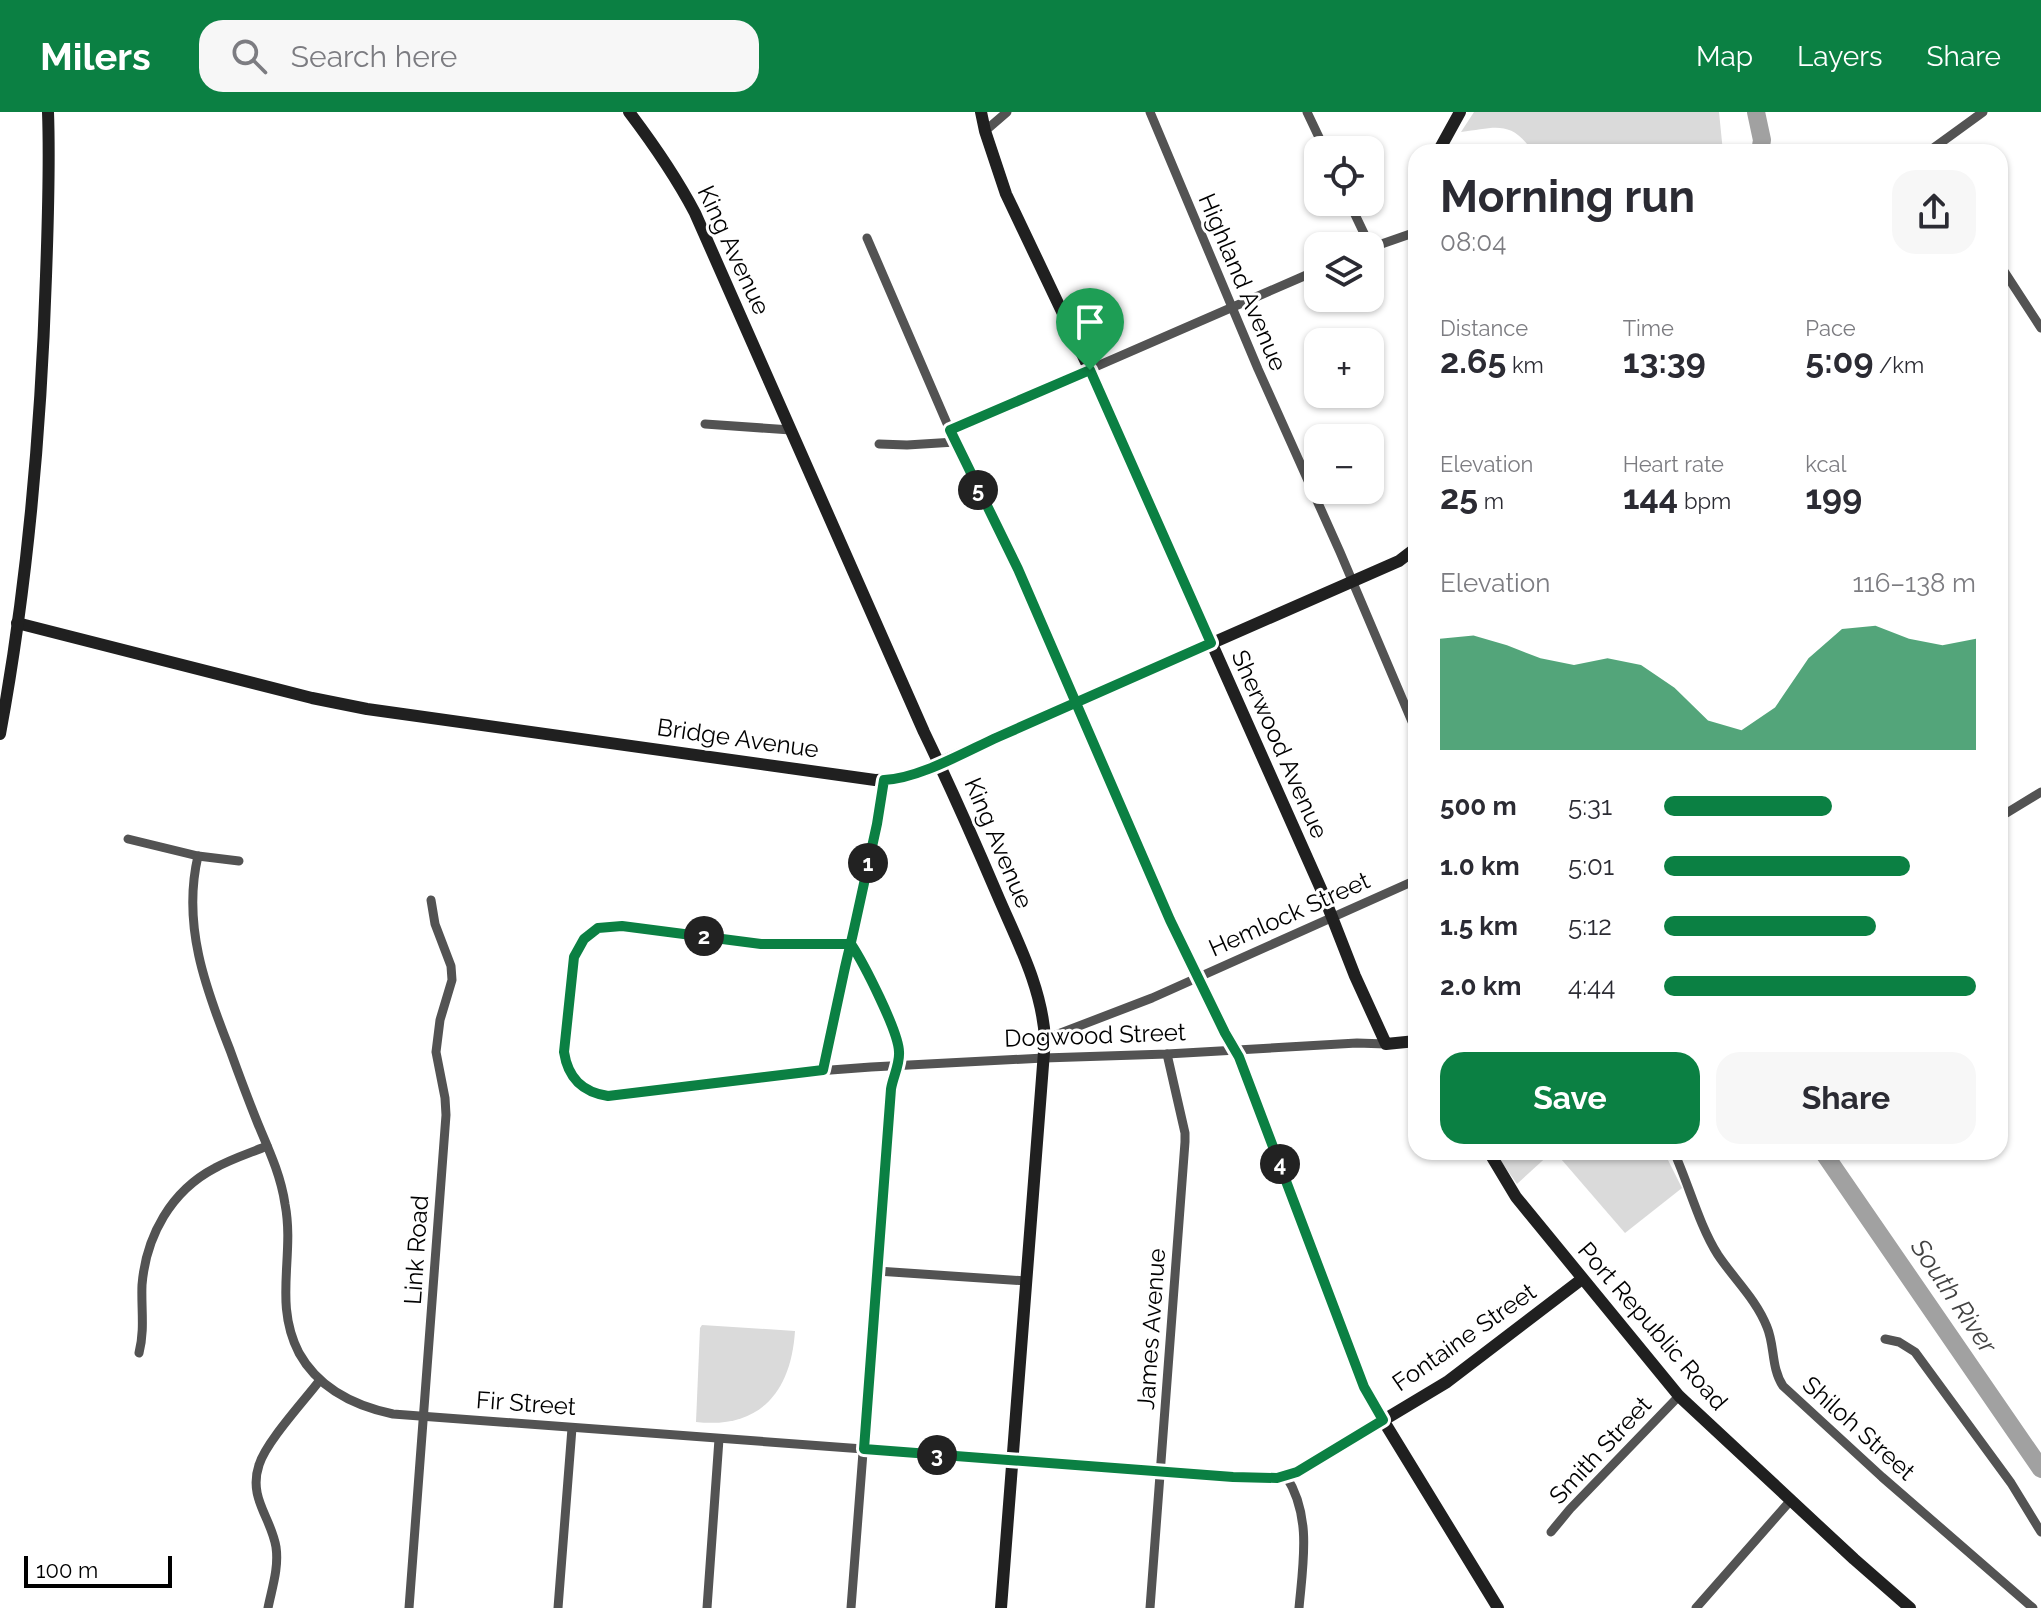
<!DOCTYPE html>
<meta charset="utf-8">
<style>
:root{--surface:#fff;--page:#f7f7f7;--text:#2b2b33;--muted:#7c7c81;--accent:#0b8043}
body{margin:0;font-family:Raleway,sans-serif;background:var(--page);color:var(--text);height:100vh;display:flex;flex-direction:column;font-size:30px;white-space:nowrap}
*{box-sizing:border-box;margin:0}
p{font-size:26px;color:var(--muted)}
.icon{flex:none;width:44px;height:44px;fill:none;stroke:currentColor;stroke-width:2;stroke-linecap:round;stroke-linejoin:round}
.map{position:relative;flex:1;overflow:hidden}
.sheet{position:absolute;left:1408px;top:32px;width:600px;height:1016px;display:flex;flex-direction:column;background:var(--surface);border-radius:24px;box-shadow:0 2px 6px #0004}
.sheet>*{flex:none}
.controls{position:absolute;left:1304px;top:24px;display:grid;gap:16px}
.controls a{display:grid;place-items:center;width:80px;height:80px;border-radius:16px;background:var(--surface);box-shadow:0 2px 6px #0004;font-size:40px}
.scale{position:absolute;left:24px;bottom:20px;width:148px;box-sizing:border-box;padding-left:8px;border:4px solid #000;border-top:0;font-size:22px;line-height:28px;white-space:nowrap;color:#000;-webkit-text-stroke:6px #fff;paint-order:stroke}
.pin{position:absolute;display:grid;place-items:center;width:68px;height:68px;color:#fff;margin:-82px -34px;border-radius:50% 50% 50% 0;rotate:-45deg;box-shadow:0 0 8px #0007}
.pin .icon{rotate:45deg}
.km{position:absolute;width:40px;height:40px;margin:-20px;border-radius:50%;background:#222;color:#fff;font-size:22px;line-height:40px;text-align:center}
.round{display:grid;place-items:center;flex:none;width:84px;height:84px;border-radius:24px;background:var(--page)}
.head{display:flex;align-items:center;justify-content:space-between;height:136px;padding:0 32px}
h1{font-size:44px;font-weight:700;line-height:60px}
.stats{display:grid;grid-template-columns:repeat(3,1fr);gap:12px;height:136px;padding:8px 32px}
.stats div{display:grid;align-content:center}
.stats b{font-size:34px;font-weight:700}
.stats small{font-size:22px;font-weight:400}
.stats p{font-size:22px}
.chart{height:224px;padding:16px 32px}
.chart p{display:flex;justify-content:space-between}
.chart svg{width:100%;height:144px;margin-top:8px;fill:var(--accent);opacity:.7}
.cta{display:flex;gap:16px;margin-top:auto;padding:16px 32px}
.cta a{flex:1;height:92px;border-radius:24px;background:var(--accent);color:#fff;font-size:32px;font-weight:700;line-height:92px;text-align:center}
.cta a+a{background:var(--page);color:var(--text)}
ul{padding:0 32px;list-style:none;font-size:26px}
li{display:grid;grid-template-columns:128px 96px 1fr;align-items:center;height:60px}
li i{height:20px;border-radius:10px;background:var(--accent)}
header{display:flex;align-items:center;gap:48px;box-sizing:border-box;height:112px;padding:0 40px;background:var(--accent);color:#fff}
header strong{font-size:38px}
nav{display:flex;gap:44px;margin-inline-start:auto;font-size:28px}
.search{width:560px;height:72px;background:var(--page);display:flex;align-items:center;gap:20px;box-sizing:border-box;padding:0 28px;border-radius:24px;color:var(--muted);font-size:30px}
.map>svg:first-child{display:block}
.green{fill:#dadada}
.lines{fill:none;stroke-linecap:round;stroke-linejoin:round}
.river{stroke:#a1a1a1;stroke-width:18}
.street{stroke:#535353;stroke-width:9}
.secondary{stroke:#202020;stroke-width:12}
.route-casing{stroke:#fff;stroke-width:16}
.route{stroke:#0b8043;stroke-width:10}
.labels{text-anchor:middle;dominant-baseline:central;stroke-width:6;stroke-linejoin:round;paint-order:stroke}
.street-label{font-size:24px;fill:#000;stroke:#fff}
.water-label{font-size:26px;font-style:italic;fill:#424242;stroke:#fff}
</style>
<header>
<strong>Milers</strong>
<div class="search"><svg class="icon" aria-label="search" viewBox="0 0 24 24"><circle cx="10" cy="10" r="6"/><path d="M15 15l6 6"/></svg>Search here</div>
<nav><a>Map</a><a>Layers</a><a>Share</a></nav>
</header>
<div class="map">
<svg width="2041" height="1496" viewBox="0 0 2041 1496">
<rect width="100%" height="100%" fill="#fff"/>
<g class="green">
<path d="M1474 0H1719L1723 40H1533C1511 7 1495 16 1461 20Z"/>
<polygon points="1505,1040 1552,1040 1517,1072 1498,1045"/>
<polygon points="1555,1040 1664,1040 1682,1076 1625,1121"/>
<path d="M702 1213 795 1219C791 1280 760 1317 696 1310L700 1216Z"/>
</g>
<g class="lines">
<g class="river">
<polyline points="1756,0 1762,28 1760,40"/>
<polyline points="1823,1040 2041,1357"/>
</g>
<g class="street">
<polyline points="1150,0 1258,257 1340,440 1416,619"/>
<polyline points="1307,0 1325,38"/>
<polyline points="985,19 1007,0"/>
<polyline points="1928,40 1983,0"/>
<polyline points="1349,90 1371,136"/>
<polyline points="867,126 955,330 1018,457 1075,591"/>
<polyline points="1370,136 1416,120"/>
<polyline points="2000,153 2041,216"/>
<polyline points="705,312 791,318"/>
<polyline points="950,318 1318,158"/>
<polyline points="879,332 907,333 955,330"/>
<polyline points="2000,705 2041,680"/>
<polyline points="128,727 198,744 239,749"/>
<path d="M198 744C182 812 205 875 230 938 239 963 248 987 258 1012 269 1038 281 1064 285 1092 295 1144 273 1191 299 1241 319 1277 355 1294 393 1302L1012 1348"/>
<polyline points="1045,927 1152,886 1416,768"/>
<path d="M823 958 851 832H761L622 814 598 816 584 827 574 845 564 940C568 966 582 980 608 984L804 960 871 955 1044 946 1167 942 1357 931 1386 932"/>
<path d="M1674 1040C1689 1073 1699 1113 1718 1143 1734 1167 1756 1187 1767 1215 1775 1234 1771 1256 1783 1274L1882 1365 2033 1496"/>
<polyline points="877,1159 1026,1169"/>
<polyline points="1885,1227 1899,1230 1915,1240 2011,1371 2041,1420"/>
<path d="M139 1241C145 1218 141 1196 142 1173 146 1124 171 1079 215 1056 231 1047 250 1041 267 1034"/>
<path d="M1286 1364C1312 1404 1303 1451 1299 1496"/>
<polyline points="1551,1420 1570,1397 1679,1284"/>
<path d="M268 1496C272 1476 279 1456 276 1435 271 1405 248 1386 259 1353 266 1330 304 1289 320 1268"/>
<polyline points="409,1496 446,1003 445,986 436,940 440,908 452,868 451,854 435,812 431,788"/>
<polyline points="558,1496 572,1316"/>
<polyline points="707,1496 719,1327"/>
<path d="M851 1496 891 977C893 965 900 952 900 940 899 920 863 850 851 832L877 712 884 668"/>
<polyline points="1150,1496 1185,1030 1185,1021 1167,942"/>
<polyline points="1696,1496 1791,1388"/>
</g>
<g class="secondary">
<path d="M629 0C654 33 676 65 695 101L924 620C950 674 974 728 997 782 1017 829 1042 875 1045 927L1001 1496"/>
<polyline points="981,0 985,19 1006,82 1095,269 1321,777 1355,864 1386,932 1416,929"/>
<polyline points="1438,40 1460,0"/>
<path d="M17 511 312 586 367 597 875 668C899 668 918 661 939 651L1399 449 1416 436"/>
<polyline points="1075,591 1170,808 1213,898 1239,945 1364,1275 1383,1308 1498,1496"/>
<path d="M0 622C28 471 41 317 46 164 48 109 50 54 48 0"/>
<polyline points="1489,1040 1516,1085 1679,1284 1854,1447 1910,1496"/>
<polyline points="1012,1348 1264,1367 1277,1366 1297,1360 1447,1270 1582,1167"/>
</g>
</g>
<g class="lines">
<g class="route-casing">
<path id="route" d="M1090 258 1211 531C1140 563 1069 594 998 625 965 640 918 667 884 668L877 712 854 817C851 831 847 846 844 860L823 958 608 984C582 980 568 966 564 940L574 845 584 827 598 816 622 814 761 832H851C863 850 899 920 899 940 900 952 893 965 891 977L864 1337 1233 1365 1277 1366 1297 1360 1383 1308 1364 1275 1239 945 1225 921 1170 808 1018 457 950 318 1090 258"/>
</g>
<use href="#route" class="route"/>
</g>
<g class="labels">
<g class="street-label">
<text transform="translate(734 138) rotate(65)">King Avenue</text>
<text transform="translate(1243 170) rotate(67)">Highland Avenue</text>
<text transform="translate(738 626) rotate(8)">Bridge Avenue</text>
<text transform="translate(1280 632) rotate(66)">Sherwood Avenue</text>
<text transform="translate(999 731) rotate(67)">King Avenue</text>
<text transform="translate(1289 802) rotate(-24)">Hemlock Street</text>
<text transform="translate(1095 923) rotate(-2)">Dogwood Street</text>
<text transform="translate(416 1138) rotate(-86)">Link Road</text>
<text transform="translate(1653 1214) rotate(49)">Port Republic Road</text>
<text transform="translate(1151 1217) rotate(-86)">James Avenue</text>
<text transform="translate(1464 1225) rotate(-35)">Fontaine Street</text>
<text transform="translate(526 1291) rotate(4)">Fir Street</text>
<text transform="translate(1859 1316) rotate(42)">Shiloh Street</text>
<text transform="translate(1600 1338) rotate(-47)">Smith Street</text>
</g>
<g class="water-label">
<text transform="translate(1954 1184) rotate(56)">South River</text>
</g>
</g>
</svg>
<div class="controls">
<a><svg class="icon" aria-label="locate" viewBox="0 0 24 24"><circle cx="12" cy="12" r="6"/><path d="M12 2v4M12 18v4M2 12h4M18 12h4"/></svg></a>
<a><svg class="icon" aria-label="layers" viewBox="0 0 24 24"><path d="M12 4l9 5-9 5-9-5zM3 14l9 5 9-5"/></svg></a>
<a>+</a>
<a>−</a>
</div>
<div class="scale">100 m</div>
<div class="pin" style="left:1090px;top:258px;background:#1e9e55"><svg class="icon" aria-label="arrive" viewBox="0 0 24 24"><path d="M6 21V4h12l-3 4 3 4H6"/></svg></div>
<b class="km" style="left:868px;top:751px">1</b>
<b class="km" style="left:704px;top:824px">2</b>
<b class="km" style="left:937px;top:1343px">3</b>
<b class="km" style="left:1280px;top:1052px">4</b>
<b class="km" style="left:978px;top:378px">5</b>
<section class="sheet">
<div class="head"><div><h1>Morning run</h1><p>08:04</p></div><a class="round"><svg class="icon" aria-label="share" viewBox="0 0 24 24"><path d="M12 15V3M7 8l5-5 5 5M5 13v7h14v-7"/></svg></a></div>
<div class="stats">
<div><p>Distance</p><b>2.65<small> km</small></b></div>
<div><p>Time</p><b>13:39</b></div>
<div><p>Pace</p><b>5:09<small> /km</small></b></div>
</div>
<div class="stats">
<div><p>Elevation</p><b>25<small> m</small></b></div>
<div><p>Heart rate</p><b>144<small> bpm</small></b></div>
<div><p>kcal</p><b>199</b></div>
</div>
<div class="chart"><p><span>Elevation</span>116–138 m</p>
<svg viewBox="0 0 160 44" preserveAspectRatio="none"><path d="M0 44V10L10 9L20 12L30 16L40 18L50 16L60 18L70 25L80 35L90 38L100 31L110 16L120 7L130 6L140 10L150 12L160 10V44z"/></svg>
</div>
<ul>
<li><b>500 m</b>5:31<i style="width:54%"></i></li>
<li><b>1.0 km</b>5:01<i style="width:79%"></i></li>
<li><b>1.5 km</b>5:12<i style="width:68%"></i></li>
<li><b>2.0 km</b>4:44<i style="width:100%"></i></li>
</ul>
<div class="cta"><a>Save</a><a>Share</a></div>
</section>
</div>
